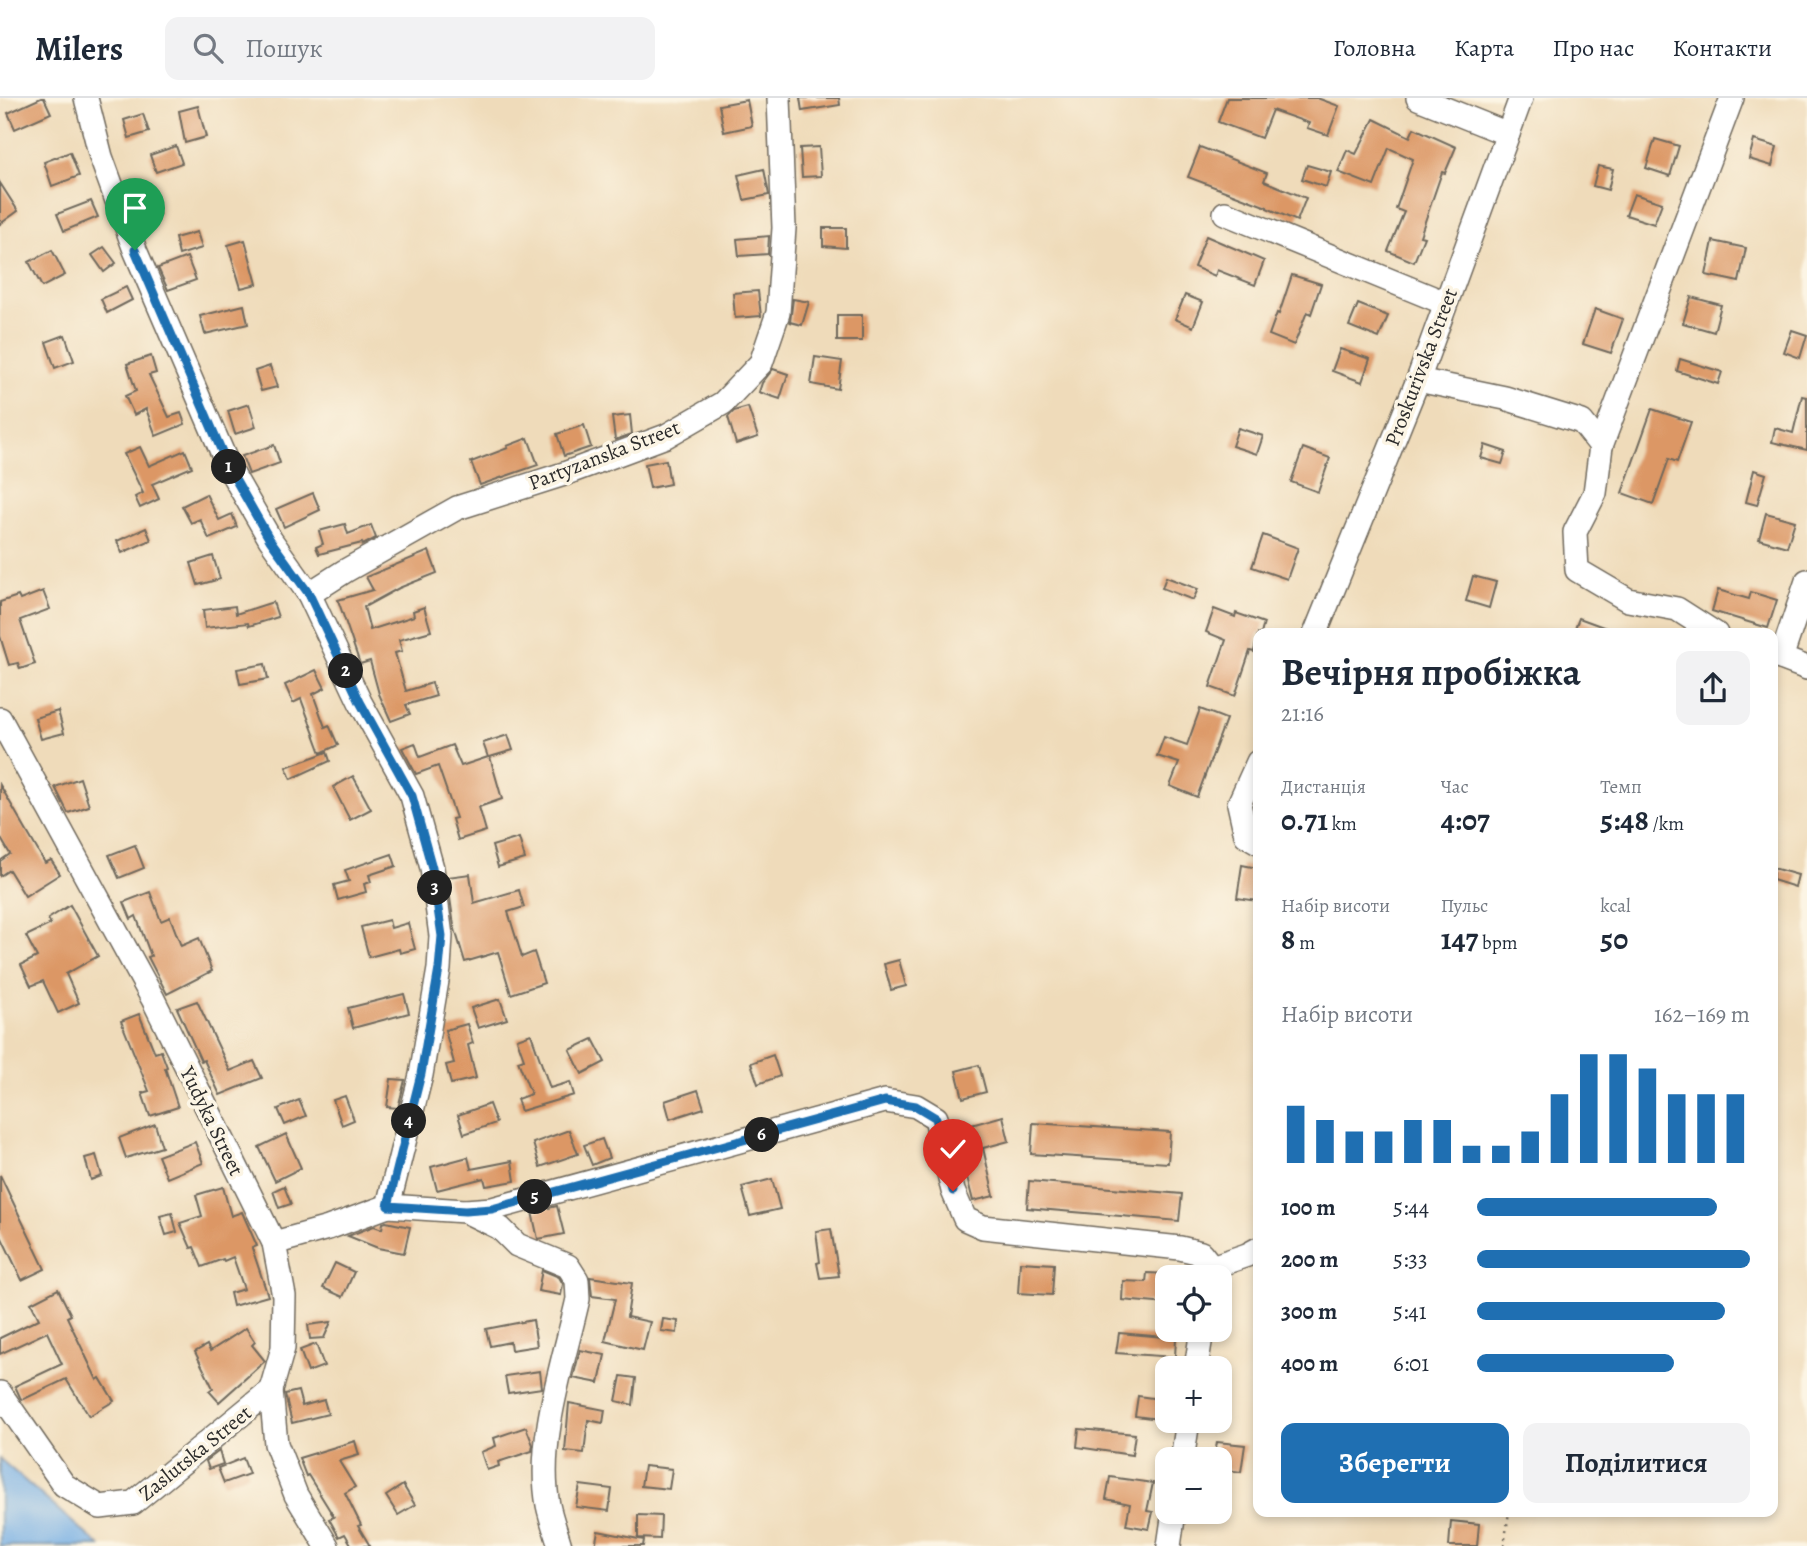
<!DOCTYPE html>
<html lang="uk">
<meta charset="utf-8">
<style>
:root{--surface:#fff;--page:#f2f2f3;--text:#1f2937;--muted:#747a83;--line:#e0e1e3;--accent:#1f6fb2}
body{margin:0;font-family:Alegreya,serif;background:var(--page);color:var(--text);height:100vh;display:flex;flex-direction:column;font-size:26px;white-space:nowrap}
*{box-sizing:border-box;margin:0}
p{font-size:23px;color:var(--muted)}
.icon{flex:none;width:38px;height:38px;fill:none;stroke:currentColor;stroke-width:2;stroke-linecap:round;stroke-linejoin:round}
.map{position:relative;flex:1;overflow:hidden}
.drawer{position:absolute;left:1253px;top:530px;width:525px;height:889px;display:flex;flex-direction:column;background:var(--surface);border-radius:14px;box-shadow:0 4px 10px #0003}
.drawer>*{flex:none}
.tools{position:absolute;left:1155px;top:1167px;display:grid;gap:14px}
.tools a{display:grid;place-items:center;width:77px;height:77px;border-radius:14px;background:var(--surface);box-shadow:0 4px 10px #0003;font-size:35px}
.pin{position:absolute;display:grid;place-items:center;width:60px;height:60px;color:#fff;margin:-72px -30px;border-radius:50% 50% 50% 0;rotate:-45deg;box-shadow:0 0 7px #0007}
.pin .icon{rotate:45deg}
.km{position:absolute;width:35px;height:35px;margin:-18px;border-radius:50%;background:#222;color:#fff;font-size:19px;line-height:35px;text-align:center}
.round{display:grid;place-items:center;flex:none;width:74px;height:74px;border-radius:14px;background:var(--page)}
.summary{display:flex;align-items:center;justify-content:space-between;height:119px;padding:0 28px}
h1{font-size:38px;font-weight:600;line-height:52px}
.stats{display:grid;grid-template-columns:repeat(3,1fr);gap:10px;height:119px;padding:7px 28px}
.stats div{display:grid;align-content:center}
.stats b{font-size:30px;font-weight:600}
.stats small{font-size:19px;font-weight:400}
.stats p{font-size:19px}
.chart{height:196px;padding:14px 28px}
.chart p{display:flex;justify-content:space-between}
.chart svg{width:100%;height:126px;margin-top:7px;stroke:var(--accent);stroke-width:6}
.cta{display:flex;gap:14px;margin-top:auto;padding:14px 28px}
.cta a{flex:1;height:80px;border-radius:14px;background:var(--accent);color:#fff;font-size:28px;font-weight:600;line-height:80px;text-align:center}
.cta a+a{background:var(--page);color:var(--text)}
ul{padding:0 28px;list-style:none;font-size:23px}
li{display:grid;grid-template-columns:112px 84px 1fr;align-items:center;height:52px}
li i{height:18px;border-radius:9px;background:var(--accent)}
header{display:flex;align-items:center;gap:42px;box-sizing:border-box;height:98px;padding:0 35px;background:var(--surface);border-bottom:2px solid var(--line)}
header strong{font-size:33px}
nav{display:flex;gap:38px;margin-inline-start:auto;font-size:24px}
.search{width:490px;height:63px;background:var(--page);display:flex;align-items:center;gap:18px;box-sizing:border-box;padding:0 24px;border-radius:14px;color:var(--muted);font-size:26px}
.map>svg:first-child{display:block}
.water{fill:#74aee5;stroke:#506c88;stroke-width:2}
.building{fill:#dc9765}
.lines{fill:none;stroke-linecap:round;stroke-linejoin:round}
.minor-casing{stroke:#70695d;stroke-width:26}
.path{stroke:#70695d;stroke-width:2.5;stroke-dasharray:2 5;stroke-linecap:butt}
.minor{stroke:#fff;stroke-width:23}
.route-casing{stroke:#fff;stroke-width:14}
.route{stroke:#1f6fb2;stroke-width:9}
.labels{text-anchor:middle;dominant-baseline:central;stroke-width:7;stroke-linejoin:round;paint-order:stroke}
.street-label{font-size:21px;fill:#2b2b2b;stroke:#fcf5e5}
</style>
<header>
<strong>Milers</strong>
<div class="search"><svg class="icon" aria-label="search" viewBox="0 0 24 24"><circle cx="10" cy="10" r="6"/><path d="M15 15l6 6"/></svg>Пошук</div>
<nav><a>Головна</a><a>Карта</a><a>Про нас</a><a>Контакти</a></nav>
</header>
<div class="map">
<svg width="1807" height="1448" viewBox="0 0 1807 1448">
<rect width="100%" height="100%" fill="#fcf5e5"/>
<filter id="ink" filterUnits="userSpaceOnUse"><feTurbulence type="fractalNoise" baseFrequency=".0143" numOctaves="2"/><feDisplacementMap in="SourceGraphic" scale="14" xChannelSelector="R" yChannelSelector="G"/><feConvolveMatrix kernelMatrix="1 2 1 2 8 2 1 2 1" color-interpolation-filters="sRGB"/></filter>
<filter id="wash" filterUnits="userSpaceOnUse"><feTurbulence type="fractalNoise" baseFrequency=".00686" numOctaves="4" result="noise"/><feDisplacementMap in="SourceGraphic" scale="28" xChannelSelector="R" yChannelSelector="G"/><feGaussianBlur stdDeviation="1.57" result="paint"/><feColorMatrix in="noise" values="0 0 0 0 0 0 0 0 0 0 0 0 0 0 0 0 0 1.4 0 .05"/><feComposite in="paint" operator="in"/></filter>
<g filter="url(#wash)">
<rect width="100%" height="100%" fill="#efdbba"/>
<polygon class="water" points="0,1361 100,1448 0,1448"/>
<g id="blocks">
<g class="building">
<polygon points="41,0 44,0 51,15 15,31 8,15"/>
<polygon points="800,0 839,0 840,7 802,13"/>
<polygon points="1227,0 1317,0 1339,8 1328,37 1307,30 1309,25 1272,12 1261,40 1218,24"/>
<polygon points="747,2 752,28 724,34 719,7"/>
<polygon points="198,8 206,39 185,45 179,13"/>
<polygon points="143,16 149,34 129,40 124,22"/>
<polygon points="1374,21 1410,39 1414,30 1456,49 1445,75 1442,74 1420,138 1424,139 1414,164 1388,153 1404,114 1396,111 1413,61 1389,50 1374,88 1338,74 1347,52 1356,56"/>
<polygon points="1655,41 1679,48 1670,78 1646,70"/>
<polygon points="1754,42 1777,49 1772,68 1749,61"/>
<polygon points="176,48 182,65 156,74 150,57"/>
<polygon points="819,49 821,78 802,79 800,50"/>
<polygon points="1200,49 1267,75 1264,83 1306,100 1297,123 1267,110 1267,109 1188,79"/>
<polygon points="70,54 79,78 52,88 44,64"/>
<polygon points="1307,67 1331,74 1326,89 1302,81"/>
<polygon points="1598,68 1613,71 1608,92 1593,88"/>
<polygon points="764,71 769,97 744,102 738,77"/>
<polygon points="0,85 18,113 0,126"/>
<polygon points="1634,96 1662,105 1654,126 1626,117"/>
<polygon points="154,98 159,116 139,121 132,104"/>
<polygon points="91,103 98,119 64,133 57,116"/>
<polygon points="823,130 846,130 846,150 823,148"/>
<polygon points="197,134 202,150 179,157 175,140"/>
<polygon points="769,138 768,156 739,158 737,141"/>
<polygon points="1206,138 1264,163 1255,187 1217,172 1215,178 1194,169"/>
<polygon points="245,142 257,186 241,190 228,147"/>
<polygon points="1713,143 1746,150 1739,184 1706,177"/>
<polygon points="104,149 116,165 104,174 92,157"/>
<polygon points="52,152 65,177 42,189 29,164"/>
<polygon points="187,159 196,182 168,192 158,170"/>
<polygon points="1292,177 1321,186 1311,216 1307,214 1294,247 1269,237 1277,215 1279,216"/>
<polygon points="126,189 132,202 107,215 101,201"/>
<polygon points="758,193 761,218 735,220 733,195"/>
<polygon points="1185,197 1203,204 1193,229 1175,221"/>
<polygon points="1691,199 1721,207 1714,234 1683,225"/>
<polygon points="793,201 809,204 802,227 790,224"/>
<polygon points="1358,206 1388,218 1379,240 1349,228"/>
<polygon points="244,207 248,226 205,236 200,218"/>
<polygon points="1595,211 1623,221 1611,255 1583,246"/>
<rect x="837" y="217" width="25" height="26"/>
<polygon points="1792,232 1807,237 1800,260 1784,254"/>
<polygon points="65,237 74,263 55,270 46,244"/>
<polygon points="1340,251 1370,261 1362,284 1332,273"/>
<polygon points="151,258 156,275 149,277 169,319 181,315 185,326 156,338 146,311 134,317 125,298 136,293 127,266"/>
<polygon points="815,259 842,263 838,291 811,286"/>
<polygon points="1680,261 1722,274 1718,286 1677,273"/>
<polygon points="270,268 277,289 261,293 255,273"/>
<polygon points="773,271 788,276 780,301 759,294 762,285"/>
<polygon points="1802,298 1807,299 1807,352 1772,344 1775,330 1793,335"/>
<polygon points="249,306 256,329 235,336 228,313"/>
<polygon points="748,309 758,339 736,346 728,319 734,313"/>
<polygon points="1652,311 1691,324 1677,364 1669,361 1653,406 1622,395"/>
<polygon points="630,317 632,336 615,342 612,319"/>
<polygon points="584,327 591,349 564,358 557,336"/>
<polygon points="1238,330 1263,338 1257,356 1232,348"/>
<polygon points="528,340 538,367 480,387 471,364 508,350 507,348"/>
<polygon points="274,347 280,365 249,376 242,358"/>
<polygon points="1485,347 1506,354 1502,366 1481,360"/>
<polygon points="140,349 149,368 185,352 192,369 152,386 159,401 140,410 135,399 143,395 124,356"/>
<polygon points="1303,350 1330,360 1318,394 1291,384"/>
<polygon points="666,362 670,386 650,390 645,366"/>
<polygon points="1754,372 1766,376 1757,407 1746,404"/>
<polygon points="313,395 320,412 284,429 276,411"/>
<polygon points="206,396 219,422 232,416 237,429 209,441 200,421 191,425 182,408"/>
<polygon points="1766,415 1795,423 1787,449 1759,441"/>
<polygon points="345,426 348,436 371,427 376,440 363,447 362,445 319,456 316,449 323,446 319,433"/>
<polygon points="146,430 151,442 122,455 117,443"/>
<polygon points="1263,437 1298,450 1287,481 1252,469"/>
<polygon points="429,453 437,475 399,490 364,509 370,532 414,518 413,513 424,509 431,533 399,542 402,553 395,555 406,593 432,585 436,598 406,607 410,616 391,623 379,596 370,563 360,566 338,502 373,492 366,479"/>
<polygon points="213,458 220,481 198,487 191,465"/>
<polygon points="1473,478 1496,484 1489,510 1466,503"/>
<polygon points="1166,479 1198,491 1193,502 1162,490"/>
<polygon points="1718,492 1749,501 1751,494 1777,502 1768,530 1712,513"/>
<polygon points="43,493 50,511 20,522 35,566 20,571 18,565 9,567 0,538 0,504 18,498 20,502"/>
<polygon points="273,504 278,519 249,528 248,525 205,530 203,512 235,508 236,516"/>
<polygon points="1214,511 1235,519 1236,515 1264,525 1261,536 1258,536 1254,554 1250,553 1235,598 1210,589 1226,542 1206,534"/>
<polygon points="1579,520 1617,534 1617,536 1573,536"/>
<polygon points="265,566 268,581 240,586 237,571"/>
<polygon points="316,572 325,590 313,596 325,629 329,627 338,647 321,655 301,601 293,605 285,587"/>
<polygon points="1200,611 1226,621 1197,699 1170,688 1179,665 1157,658 1164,639 1187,647"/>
<polygon points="58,613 64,635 41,641 35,620"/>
<polygon points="508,637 513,652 490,659 502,701 479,709 486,733 458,742 452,721 456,720 438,668 416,676 402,650 415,645 420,659 452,647 461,668 488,659 483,645"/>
<polygon points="327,654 330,663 291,681 286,669"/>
<polygon points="353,678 371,711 350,722 333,689"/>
<polygon points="80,680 89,708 68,715 55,689"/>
<polygon points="0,687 45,765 51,762 60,776 25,798 9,772 0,778 0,763 10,756 0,739"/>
<polygon points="519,740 525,761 498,769 492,748"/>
<polygon points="135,747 144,770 119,780 109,757"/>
<polygon points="392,756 396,768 369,777 371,784 364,786 366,794 338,802 334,787 349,783 345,772"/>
<polygon points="1242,767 1258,770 1258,803 1237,800"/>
<polygon points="1773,770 1798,777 1795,789 1773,782"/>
<polygon points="470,776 474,805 519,792 524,809 508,814 522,859 534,854 544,885 511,896 498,854 465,864 454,828 447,779"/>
<polygon points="150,794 161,823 170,819 181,848 199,840 212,873 167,896 148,859 151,858 136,818 131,821 124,804"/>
<polygon points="70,807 98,858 66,876 79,905 58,915 43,883 31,888 21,867 37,859 26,838 51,826 48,821"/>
<polygon points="389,822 391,830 408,825 415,851 400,855 399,851 369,859 361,829"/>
<polygon points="899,862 906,888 891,892 884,866"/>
<polygon points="404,896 409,915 353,930 348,910"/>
<polygon points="500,901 507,921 478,930 471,910"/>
<polygon points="197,903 230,973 254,963 262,980 220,997 204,962 201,963 177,910"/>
<polygon points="139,916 155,955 161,953 167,969 165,970 178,1009 150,1018 142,995 149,993 121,923"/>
<polygon points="467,926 473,945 468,947 476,980 451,986 446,967 454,965 445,932"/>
<polygon points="531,936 550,990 570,984 574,997 521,1013 517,1001 531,996 518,963 524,961 517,941"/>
<polygon points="593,941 605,964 582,976 570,952"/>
<polygon points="773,957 780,978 758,986 751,965"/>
<polygon points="979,967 986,994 963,1000 956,973"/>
<polygon points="391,981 405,982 398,1010 387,1009"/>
<polygon points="698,992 704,1010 670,1021 665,1003"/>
<polygon points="345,998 354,1022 342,1027 333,1002"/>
<polygon points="299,1002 306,1018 285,1027 278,1011"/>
<polygon points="489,1006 496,1025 464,1036 458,1017"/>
<polygon points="1003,1018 1009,1043 983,1050 994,1098 973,1103 959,1048 972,1044 968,1028"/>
<polygon points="1033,1025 1170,1034 1168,1065 1031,1056"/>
<polygon points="155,1026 162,1049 126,1060 119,1040"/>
<polygon points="569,1032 578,1056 540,1069 533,1045"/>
<polygon points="286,1036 301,1070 275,1083 259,1049"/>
<polygon points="602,1041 609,1060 592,1067 584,1047"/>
<polygon points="195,1044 203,1065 167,1080 158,1058"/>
<polygon points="96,1057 102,1078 91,1082 85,1060"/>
<polygon points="468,1059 471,1071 512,1063 515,1083 486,1088 484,1080 437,1092 431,1069"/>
<polygon points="0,1077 45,1171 22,1182 0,1136"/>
<polygon points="772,1081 780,1111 750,1118 742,1089"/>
<polygon points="1029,1083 1182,1096 1179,1123 1027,1110"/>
<polygon points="284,1088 291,1106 279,1110 273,1093"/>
<polygon points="223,1089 231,1118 242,1114 257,1148 252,1150 268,1198 233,1208 230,1195 244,1191 233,1159 224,1163 223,1161 202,1169 194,1149 191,1150 180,1125 202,1118 196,1097"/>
<polygon points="557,1108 564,1136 538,1141 532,1114"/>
<polygon points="172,1115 177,1134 166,1137 160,1118"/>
<polygon points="386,1124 410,1129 404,1155 378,1150 348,1138 374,1128 382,1131 383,1125"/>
<polygon points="831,1131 839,1178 820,1180 817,1165 820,1164 816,1133"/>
<polygon points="1020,1164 1054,1166 1052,1197 1018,1195"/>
<polygon points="335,1165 354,1174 343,1199 323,1190"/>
<polygon points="542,1172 559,1179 563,1186 561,1197 538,1193"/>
<polygon points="1147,1175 1167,1176 1167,1206 1122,1202 1123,1183 1146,1184"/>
<polygon points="590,1179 632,1185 627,1219 650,1224 643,1252 605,1243 615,1201 592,1198"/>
<polygon points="58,1191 71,1217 67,1219 97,1282 100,1280 114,1303 89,1318 66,1281 22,1302 20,1299 15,1288 62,1266 47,1234 0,1256 0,1240 39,1221 31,1205"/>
<polygon points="663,1221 678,1223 677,1235 661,1233"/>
<polygon points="533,1222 537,1248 511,1252 510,1244 490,1248 486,1231"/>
<polygon points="331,1224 324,1240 310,1241 308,1227"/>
<polygon points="246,1230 255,1244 252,1247 265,1263 219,1304 209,1293 213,1290 195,1254 207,1247 210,1253"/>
<polygon points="1119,1235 1176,1240 1175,1259 1116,1255"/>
<polygon points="316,1246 324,1268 308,1274 300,1252"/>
<polygon points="580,1252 605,1257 599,1285 573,1280"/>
<polygon points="540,1273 542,1290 508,1295 505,1278"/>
<polygon points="621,1278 636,1280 633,1307 616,1303"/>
<polygon points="298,1293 302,1308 324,1302 328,1316 292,1325 285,1296"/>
<polygon points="1138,1298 1167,1302 1167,1322 1135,1318"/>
<polygon points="569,1305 605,1312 603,1325 588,1322 584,1355 565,1353"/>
<polygon points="526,1329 533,1347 532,1353 498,1364 499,1368 487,1372 481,1354 496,1348 494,1340"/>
<polygon points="1079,1331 1135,1336 1132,1357 1077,1349"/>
<polygon points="355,1343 359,1357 339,1363 355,1389 345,1395 361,1427 358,1428 370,1448 352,1448 345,1436 339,1439 329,1421 334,1419 308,1377 306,1378 299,1360"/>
<polygon points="1217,1344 1245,1347 1241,1374 1220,1371 1220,1362 1214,1362"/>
<polygon points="219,1353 223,1366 209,1371 206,1363"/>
<polygon points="243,1360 249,1376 224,1385 218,1370"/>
<polygon points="644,1368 672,1371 669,1391 641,1388"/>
<polygon points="1110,1379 1153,1385 1147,1413 1153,1414 1149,1431 1126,1427 1130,1406 1106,1401"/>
<polygon points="403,1387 415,1407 398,1417 386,1398"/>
<polygon points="580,1387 612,1391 609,1413 576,1409"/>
<polygon points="638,1417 661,1418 660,1441 638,1440"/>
<polygon points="1451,1423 1479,1426 1477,1448 1449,1448"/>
<polygon points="598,1433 644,1442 643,1448 595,1448"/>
</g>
</g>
</g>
<g filter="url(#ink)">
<use href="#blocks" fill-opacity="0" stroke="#70695d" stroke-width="2"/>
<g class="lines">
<g class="minor-casing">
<g id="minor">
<polyline points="86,0 101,59 135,152 229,370 270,441 309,496 360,604 412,698 432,770 441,838 439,871 421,977 388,1108 328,1130 274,1145"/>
<polyline points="1418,0 1508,36"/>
<polyline points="1225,115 1445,205"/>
<polyline points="1418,282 1505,300 1582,324 1601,348 1595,395 1575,434 1577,472 1628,502 1677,511 1716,536"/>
<polyline points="1601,348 1732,0"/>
<polyline points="309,496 345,473 457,410 564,376 666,338 723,305 761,265 778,215 784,130 779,0"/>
<polyline points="1315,536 1418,282 1521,0"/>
<polyline points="1773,557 1807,570"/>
<polyline points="1781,560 1807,483"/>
<polyline points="0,621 153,901 274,1145 284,1198 283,1250 271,1292 276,1346 296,1397 327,1448"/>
<polyline points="1258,664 1239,706 1246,737 1258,744"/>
<polyline points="388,1108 465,1113 492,1111 885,1003 916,1008 936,1020 953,1093 965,1121 983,1129 1180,1150 1201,1155 1212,1169"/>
<path d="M465 1113 500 1130 517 1147 568 1168 577 1182 578 1201C564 1263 536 1343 548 1407 551 1421 556 1434 560 1448"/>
<polyline points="1210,1180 1212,1169 1247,1157 1258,1151"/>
<polyline points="1196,1270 1202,1232"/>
<polyline points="0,1295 64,1387 100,1409 133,1405 271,1292"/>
<polyline points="1182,1362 1188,1323"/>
<polyline points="1169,1448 1174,1414"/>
</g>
</g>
<polyline class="path" points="1504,1448 1509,1414"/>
<use href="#minor" class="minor"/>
</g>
</g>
<g class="lines" filter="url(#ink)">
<g class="route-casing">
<polyline id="route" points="135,152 229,370 270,442 309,496 360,604 412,698 432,770 442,838 439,871 421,976 388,1108 465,1113 492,1111 885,1003 916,1008 936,1020 953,1093"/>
</g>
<use href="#route" class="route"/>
</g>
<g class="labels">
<g class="street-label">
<text transform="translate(1421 269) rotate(-69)">Proskurivska Street</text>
<text transform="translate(604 357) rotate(-21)">Partyzanska Street</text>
<text transform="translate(212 1023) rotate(64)">Yudyka Street</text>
<text transform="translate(195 1355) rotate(-39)">Zaslutska Street</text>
</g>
</g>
</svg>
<div class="tools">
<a><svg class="icon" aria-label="locate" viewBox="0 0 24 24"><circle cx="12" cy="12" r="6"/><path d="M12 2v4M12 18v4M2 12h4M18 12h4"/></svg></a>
<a>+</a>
<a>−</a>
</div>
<div class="pin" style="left:135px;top:152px;background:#1e9e55"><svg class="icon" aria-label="arrive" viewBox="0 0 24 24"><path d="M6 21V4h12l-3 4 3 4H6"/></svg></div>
<div class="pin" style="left:953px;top:1093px;background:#d93025"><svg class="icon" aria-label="check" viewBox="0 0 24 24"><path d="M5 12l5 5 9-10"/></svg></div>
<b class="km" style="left:229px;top:369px">1</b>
<b class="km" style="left:346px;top:573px">2</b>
<b class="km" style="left:435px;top:790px">3</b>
<b class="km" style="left:409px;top:1023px">4</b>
<b class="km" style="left:535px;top:1099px">5</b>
<b class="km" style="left:762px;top:1037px">6</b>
<section class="drawer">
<div class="summary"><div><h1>Вечірня пробіжка</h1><p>21:16</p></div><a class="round"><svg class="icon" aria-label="share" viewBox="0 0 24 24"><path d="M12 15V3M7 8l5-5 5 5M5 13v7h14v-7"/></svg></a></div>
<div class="stats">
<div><p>Дистанція</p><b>0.71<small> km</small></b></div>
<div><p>Час</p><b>4:07</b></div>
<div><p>Темп</p><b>5:48<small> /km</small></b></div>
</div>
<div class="stats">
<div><p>Набір висоти</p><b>8<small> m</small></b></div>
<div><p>Пульс</p><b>147<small> bpm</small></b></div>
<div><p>kcal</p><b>50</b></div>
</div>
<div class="chart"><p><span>Набір висоти</span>162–169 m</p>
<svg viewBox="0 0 160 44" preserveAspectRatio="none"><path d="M5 44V24M15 44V29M25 44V33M35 44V33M45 44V29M55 44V29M65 44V38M75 44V38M85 44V33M95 44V20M105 44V6M115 44V6M125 44V11M135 44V20M145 44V20M155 44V20"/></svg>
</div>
<ul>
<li><b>100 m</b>5:44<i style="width:88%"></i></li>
<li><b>200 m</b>5:33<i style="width:100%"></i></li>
<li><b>300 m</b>5:41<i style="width:91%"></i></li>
<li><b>400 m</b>6:01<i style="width:72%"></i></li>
</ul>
<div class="cta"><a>Зберегти</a><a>Поділитися</a></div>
</section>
</div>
